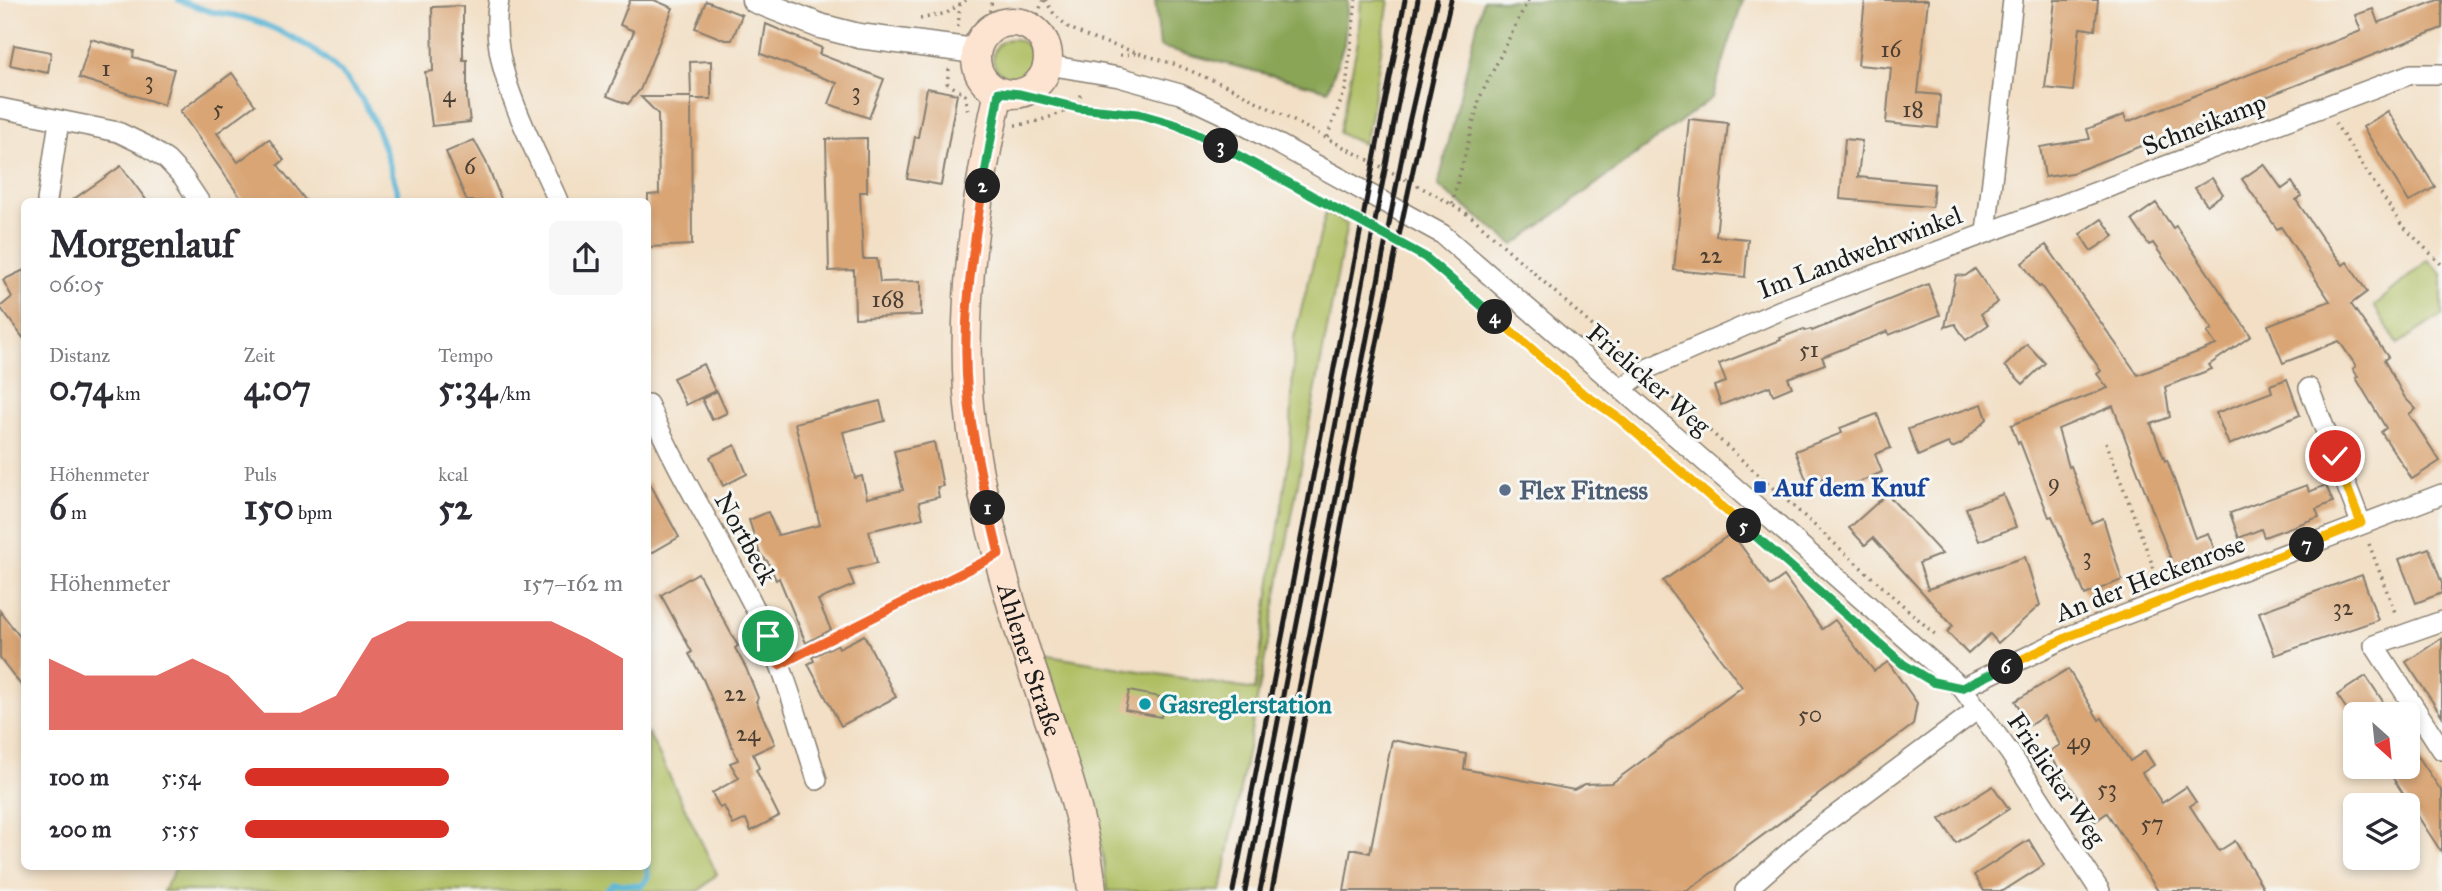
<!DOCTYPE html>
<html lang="de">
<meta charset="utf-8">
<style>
:root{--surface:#fff;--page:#f7f7f7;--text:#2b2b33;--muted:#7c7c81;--accent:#d93025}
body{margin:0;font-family:"IM FELL Great Primer",serif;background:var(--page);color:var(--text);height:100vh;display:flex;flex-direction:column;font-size:26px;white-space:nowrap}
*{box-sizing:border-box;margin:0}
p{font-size:23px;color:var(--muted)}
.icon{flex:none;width:38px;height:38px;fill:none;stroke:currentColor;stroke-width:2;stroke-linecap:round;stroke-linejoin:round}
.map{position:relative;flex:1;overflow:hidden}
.panel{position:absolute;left:21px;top:198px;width:630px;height:672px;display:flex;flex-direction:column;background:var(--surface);border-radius:10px;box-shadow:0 4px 10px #0003}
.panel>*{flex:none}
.needle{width:46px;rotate:153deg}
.fabs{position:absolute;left:2343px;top:702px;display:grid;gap:14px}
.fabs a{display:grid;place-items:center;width:77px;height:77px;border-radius:10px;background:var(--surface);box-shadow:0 4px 10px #0003;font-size:35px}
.pin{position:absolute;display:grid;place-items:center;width:60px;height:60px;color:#fff;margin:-30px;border:4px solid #fff;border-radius:50%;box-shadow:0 2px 7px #0007}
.km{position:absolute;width:35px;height:35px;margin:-18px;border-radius:50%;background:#222;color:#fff;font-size:19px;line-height:35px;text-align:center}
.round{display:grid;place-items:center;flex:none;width:74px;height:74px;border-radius:10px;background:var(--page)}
.overview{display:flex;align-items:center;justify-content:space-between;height:119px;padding:0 28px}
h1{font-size:38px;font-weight:800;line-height:52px}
.figures{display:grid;grid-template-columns:repeat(3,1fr);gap:10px;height:119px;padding:7px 28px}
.figures div{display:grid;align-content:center}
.figures b{font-size:35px;font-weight:800}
.figures small{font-size:19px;font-weight:400}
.figures p{font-size:19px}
.chart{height:196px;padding:14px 28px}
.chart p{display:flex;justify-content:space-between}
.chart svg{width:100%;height:126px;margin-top:7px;fill:var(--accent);opacity:.7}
ul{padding:0 28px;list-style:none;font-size:23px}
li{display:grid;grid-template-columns:112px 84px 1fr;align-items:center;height:52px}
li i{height:18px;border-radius:9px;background:var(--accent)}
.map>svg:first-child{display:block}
.green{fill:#aebe61;stroke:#656d3e;stroke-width:2}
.forest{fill:#8aa557;stroke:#53603a;stroke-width:2}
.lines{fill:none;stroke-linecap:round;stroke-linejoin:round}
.stream{stroke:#55b3d4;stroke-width:6}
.building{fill:#d9a574}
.service-casing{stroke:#877e70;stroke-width:12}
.minor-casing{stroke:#877e70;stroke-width:22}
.tertiary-casing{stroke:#877e70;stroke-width:27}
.secondary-casing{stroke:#877e70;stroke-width:31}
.path{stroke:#877e70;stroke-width:3.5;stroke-dasharray:2 5;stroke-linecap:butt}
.service{stroke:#fff;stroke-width:10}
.minor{stroke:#fff;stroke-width:19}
.tertiary{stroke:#fff;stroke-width:24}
.secondary{stroke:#fde4d1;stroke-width:28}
.rail{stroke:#1c1c1c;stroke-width:5}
.split-1-casing{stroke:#fff;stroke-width:14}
.split-2-casing{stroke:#fff;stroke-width:14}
.split-3-casing{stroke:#fff;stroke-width:14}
.split-4-casing{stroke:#fff;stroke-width:14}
.split-5-casing{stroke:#fff;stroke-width:14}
.split-6-casing{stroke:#fff;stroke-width:14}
.split-7-casing{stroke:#fff;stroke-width:14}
.split-8-casing{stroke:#fff;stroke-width:14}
.split-1{stroke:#f0652b;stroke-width:9}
.split-2{stroke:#f0652b;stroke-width:9}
.split-3{stroke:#22a559;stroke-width:9}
.split-4{stroke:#22a559;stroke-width:9}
.split-5{stroke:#f5b400;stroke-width:9}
.split-6{stroke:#22a559;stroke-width:9}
.split-7{stroke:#f5b400;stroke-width:9}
.split-8{stroke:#f5b400;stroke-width:9}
.transit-dot{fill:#1a4fb4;stroke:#f6f6f2;stroke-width:2.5}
.service-dot{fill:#5c6f8a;stroke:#f6f6f2;stroke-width:2.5}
.culture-dot{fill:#0f9aa8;stroke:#f6f6f2;stroke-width:2.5}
.labels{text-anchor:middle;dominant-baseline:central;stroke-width:6;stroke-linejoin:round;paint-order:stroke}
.number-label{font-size:23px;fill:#4b3e32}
.street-label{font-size:26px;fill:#1c1c1c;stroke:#f6f6f2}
.transit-label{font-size:26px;font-weight:bold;fill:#164399;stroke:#f6f6f2;text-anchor:start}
.service-label{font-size:26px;font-weight:bold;fill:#4e5e75;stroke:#f6f6f2;text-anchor:start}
.culture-label{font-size:26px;font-weight:bold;fill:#0d838f;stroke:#f6f6f2;text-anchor:start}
</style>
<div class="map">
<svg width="2442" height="891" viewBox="0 0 2442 891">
<rect width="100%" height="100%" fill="#f6f6f2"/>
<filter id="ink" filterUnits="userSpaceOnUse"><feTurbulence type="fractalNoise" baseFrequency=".0143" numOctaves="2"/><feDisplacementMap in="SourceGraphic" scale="14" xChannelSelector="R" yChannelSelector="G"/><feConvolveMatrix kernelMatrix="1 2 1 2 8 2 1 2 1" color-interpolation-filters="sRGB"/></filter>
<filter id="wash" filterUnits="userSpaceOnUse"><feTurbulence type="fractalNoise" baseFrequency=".00686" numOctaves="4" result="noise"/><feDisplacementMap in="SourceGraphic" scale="28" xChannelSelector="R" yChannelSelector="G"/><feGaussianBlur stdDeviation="1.57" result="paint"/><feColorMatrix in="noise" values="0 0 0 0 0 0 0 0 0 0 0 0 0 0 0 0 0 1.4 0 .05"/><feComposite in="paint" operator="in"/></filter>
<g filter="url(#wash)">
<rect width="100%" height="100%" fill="#f2dfc5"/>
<g class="green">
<polygon points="1361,0 1389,0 1370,120 1363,144 1339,133 1358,41"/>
<circle cx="1012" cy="58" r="19"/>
<polygon points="1326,212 1347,224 1221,891 1107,891 1103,857 1092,805 1043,655 1255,690 1290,451 1294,338"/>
<polygon points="2428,260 2442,273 2442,315 2398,344 2374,306"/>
<polygon points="648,732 717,874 699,891 163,891 177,866 648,866"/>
</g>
<g class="forest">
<polygon points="1155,0 1348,0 1344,44 1328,90 1160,47"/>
<polygon points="1483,0 1743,0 1712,98 1514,245 1438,186"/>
</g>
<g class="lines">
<g class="stream">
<path d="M179 0C189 4 199 8 209 11 223 14 238 15 252 20 268 25 286 34 301 42 368 82 380 130 400 201"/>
<polyline points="605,891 614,883 641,886 648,878 647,866"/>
</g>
</g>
<g id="blocks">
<g class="building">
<polygon points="630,0 654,0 673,8 640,90 628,104 607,96 634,31 620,25"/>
<polygon points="1865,0 1928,0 1918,93 1940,95 1938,128 1886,123 1891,68 1858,65"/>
<polygon points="2055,0 2098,0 2095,30 2080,28 2073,91 2045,88"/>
<polygon points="2438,0 2442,0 2442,28 2072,173 2045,177 2040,147 2090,139 2087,129 2124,115 2127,122 2361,31 2355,15 2373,9 2378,23"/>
<polygon points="706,1 742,15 732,40 725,40 695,28"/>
<polygon points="463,6 463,60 467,60 467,99 470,122 432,126 425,72 433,71 432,7"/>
<polygon points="766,24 822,48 819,54 884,79 869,118 829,104 837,83 761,54"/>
<polygon points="91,39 134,51 133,57 174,69 164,105 79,78"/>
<polygon points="14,45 51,52 48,73 10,65"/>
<polygon points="711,61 711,99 691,99 692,245 648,247 648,195 659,194 658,114 641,97 691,97 690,62"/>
<polygon points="232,73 255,105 217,133 238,162 269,139 284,160 278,165 306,201 243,201 180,111"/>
<polygon points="927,88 957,94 941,185 907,179 915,137 918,137"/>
<polygon points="2388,111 2435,187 2409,202 2363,127"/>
<polygon points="1689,119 1728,123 1716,236 1748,239 1745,277 1674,270"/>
<polygon points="867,138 867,192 860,192 863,259 877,259 880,282 921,281 921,315 855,318 854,270 829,271 826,139"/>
<polygon points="1845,139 1862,141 1858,177 1934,184 1932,207 1840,199"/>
<polygon points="474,140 486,162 502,201 467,201 446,152"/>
<polygon points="2264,164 2282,189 2292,182 2301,196 2296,200 2322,238 2343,265 2347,262 2367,292 2351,304 2388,357 2384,360 2405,398 2416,409 2409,414 2440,461 2412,479 2381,432 2386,428 2356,378 2358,377 2353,369 2356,366 2339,341 2283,363 2268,325 2330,301 2281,227 2277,229 2242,179"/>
<polygon points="121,166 147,201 71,201 94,185"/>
<polygon points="2212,178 2223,194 2207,205 2195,188"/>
<polygon points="2156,203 2173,228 2176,226 2251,336 2209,365 2212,369 2165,387 2170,417 2151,424 2165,461 2167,460 2195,538 2208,533 2216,554 2175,570 2113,406 2058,429 2069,467 2071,466 2091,523 2103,518 2122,580 2085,595 2052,516 2049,517 2020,442 2018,443 2011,425 2108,388 2097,374 2101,371 2082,343 2041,286 2039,287 2022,263 2046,245 2138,375 2216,345 2207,332 2212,329 2153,243 2149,245 2132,220"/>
<polygon points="2102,219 2114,236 2091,251 2080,234"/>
<polygon points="1975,269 1998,302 1981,314 1988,325 1966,340 1955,324 1945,327 1956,275 1965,276"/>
<polygon points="24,270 24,339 0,307 12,297 3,280"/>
<polygon points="1928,284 1940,315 1889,335 1888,331 1822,357 1825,364 1788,378 1792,387 1773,395 1770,386 1721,405 1714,386 1726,382 1719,364 1781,340 1780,338 1804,329 1805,331 1811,329 1812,331"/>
<polygon points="2027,344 2045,363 2023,384 2005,366"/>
<polygon points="703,364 715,391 686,405 673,378"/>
<polygon points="2287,379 2300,415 2229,445 2216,413 2272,392 2270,385"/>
<polygon points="717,391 727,413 712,420 702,399"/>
<polygon points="880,401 885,421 843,432 855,478 862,476 867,498 903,490 894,451 934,442 943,486 937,487 939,497 919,502 923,518 869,531 877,563 848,570 854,585 818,600 831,630 806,643 779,578 776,580 768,562 760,554 749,520 768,512 778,535 820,525 795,423"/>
<polygon points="1982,404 1987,419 1961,444 1952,448 1948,443 1918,456 1908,429"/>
<polygon points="1877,414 1891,448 1875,454 1882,472 1833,494 1827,476 1808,484 1795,451 1842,433 1840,428"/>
<polygon points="735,445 747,474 723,486 710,457"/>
<polygon points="648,480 679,537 648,555"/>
<polygon points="2307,485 2309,492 2326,485 2333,502 2316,509 2319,517 2264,537 2261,529 2239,538 2230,513"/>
<polygon points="1887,494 1942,554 1919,563 1928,589 2025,557 2040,605 1998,643 1990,634 1968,654 1947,632 1953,626 1873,538 1865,545 1849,528"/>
<polygon points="2003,494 2016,527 1979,541 1966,508"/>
<polygon points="1732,533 1770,586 1784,576 1822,629 1835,620 1874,671 1888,662 1917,703 1913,725 1687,891 1344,891 1351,849 1370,853 1392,740 1466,754 1464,769 1574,790 1585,784 1612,783 1742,687 1663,581"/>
<polygon points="2429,548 2442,584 2442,593 2416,603 2399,559"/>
<polygon points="698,573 738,646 735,648 746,668 758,698 756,701 775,744 753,754 759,768 756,770 779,816 751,831 746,819 733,825 724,806 720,808 712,793 739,778 730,763 738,760 703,679 689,654 692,652 661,595"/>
<polygon points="2362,575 2378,620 2275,655 2259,612"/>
<polygon points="0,611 24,642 24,689 0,658"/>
<polygon points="864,635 896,697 841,726 808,664 814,661 812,657 837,644 839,648"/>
<polygon points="2442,638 2442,716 2406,662"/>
<polygon points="2068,669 2099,720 2102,718 2130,761 2145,751 2154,765 2142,773 2162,803 2186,787 2196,802 2190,806 2219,851 2235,841 2265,891 2158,891 2107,813 2094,822 2048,752 2060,745 2044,716 2030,725 2015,701"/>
<polygon points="2366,676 2384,703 2367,714 2350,714 2337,695"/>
<polygon points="1129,691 1165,698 1161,717 1125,710"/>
<polygon points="2408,741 2442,792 2442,853 2385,766 2408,766"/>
<polygon points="1993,786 2009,809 1956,843 1940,819"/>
<polygon points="2029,840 2044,865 2003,891 1984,891 1974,875"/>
</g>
</g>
</g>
<g filter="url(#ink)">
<use href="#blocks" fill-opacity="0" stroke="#877e70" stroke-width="2"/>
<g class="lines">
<g class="service-casing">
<polyline id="service" points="779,665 995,556"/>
</g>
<g class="minor-casing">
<g id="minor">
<path d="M499 0C486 65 533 143 558 201"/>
<polyline points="1048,65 1119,77 1180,94 1231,118 1442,234 1748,499 1962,688 2010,753 2100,891"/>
<polyline points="0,108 118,132 145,145 167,160 183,177 199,201"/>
<polyline points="47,201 59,121"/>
<polyline points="1986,232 2013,0"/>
<polyline points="2309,388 2361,523"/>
<polyline points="1621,389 1649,368 1781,310 2411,74 2442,74"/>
<path d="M648 404C682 483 730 554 767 633 787 677 802 733 817 780"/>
<polyline points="2442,621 2374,645 2442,750"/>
<polyline points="1962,688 2072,635 2442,494"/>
<polyline points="1745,891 1805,838 1978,709"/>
</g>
</g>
<g class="tertiary-casing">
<polyline id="tertiary" points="754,0 820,26 859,36 975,51"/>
</g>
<g class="secondary-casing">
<g id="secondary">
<circle cx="1012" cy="58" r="36"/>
<path id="s1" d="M999 92C977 188 962 295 968 392 973 468 996 554 1018 626 1044 713 1084 800 1092 891"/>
</g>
</g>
<g class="path">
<polyline points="1045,0 1054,14 1068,27 1090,38 1174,64 1229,87 1441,198 1473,218 1628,358"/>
<polyline points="920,19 947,13 966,0"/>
<polyline points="958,27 960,5"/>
<polyline points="1033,28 1043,0"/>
<polyline points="985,32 992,0"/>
<polyline points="1120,55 1136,54"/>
<polyline points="949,69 947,83 965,95 968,111"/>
<polyline points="1022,94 1078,108 1138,114 1177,125 1228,149 1425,257 1580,391 1620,419 1784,561"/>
<polyline points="2335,123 2401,224 2442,265"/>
<path d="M1015 125C1037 124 1057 113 1078 108L1081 90"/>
<polyline points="1327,137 1346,88 1356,0"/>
<polyline points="1452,204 1480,97 1528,0"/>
<polyline points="1658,384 1938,637"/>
<polyline points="2106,442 2159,582"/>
<polyline points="2369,544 2396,615"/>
</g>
<use href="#service" class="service"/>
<use href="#minor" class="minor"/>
<use href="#tertiary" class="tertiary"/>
<use href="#secondary" class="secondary"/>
<g class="rail">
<polyline points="1233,891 1405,0"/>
<polyline points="1245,891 1418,0"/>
<polyline points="1260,891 1407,131 1437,0"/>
<path d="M1272 891C1329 594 1382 295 1451 0"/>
</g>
</g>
</g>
<g class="lines" filter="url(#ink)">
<g class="split-1-casing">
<polyline id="split-1" points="768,636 779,665 999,554 988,508"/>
</g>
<g class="split-2-casing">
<path id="split-2" d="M983 186C972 255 961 326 968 396 972 434 980 471 988 508"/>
</g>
<g class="split-3-casing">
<polyline id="split-3" points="983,186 999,92 1020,94 1078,108 1139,114 1177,125 1221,146"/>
</g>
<g class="split-4-casing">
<polyline id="split-4" points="1221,146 1425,257 1495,317"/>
</g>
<g class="split-5-casing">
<polyline id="split-5" points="1495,317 1580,391 1620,419 1744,526"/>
</g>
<g class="split-6-casing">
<polyline id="split-6" points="1744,526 1903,664 1933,682 1962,688 2006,667"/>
</g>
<g class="split-7-casing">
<polyline id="split-7" points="2006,667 2072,635 2307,545"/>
</g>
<g class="split-8-casing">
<polyline id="split-8" points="2307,545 2361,523 2335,456"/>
</g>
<use href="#split-1" class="split-1"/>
<use href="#split-2" class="split-2"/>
<use href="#split-3" class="split-3"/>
<use href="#split-4" class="split-4"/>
<use href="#split-5" class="split-5"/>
<use href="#split-6" class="split-6"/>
<use href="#split-7" class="split-7"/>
<use href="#split-8" class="split-8"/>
</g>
<rect class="transit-dot" x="1753" y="480" width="14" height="14" rx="3.5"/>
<circle class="service-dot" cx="1505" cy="490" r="7"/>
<circle class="culture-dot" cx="1145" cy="704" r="7"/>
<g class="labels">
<g class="number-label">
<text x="1891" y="49">16</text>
<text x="106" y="68">1</text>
<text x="149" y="80">3</text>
<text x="856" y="91">3</text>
<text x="449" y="94">4</text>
<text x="218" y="108">5</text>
<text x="1913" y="109">18</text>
<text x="470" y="166">6</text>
<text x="1711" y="255">22</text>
<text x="888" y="299">168</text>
<text x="1809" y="349">51</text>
<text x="2054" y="482">9</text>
<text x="2087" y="556">3</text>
<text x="2343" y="607">32</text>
<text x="735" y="693">22</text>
<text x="1810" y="714">50</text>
<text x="748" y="733">24</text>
<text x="2079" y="741">49</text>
<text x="2107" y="788">53</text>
<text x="2152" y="823">57</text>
</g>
<g class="street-label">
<text transform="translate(2204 124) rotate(-21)">Schneikamp</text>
<text transform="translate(1860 252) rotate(-21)">Im Landwehrwinkel</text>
<text transform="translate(1649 379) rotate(41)">Frielicker Weg</text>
<text transform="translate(746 538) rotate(61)">Nortbeck</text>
<text transform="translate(2150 578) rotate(-21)">An der Heckenrose</text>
<text stroke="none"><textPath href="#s1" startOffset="578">Ahlener Straße</textPath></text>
<text transform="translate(2057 779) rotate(56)">Frielicker Weg</text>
</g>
<g class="transit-label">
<text x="1774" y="487">Auf dem Knuf</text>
</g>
<g class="service-label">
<text x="1519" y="490">Flex Fitness</text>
</g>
<g class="culture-label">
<text x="1159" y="704">Gasreglerstation</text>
</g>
</g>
</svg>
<div class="fabs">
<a><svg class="needle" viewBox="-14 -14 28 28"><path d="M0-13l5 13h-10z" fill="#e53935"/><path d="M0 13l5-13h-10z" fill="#7c7c81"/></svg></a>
<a><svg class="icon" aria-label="layers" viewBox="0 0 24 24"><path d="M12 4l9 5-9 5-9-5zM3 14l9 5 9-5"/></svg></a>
</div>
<div class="pin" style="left:768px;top:636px;background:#1e9e55"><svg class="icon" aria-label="arrive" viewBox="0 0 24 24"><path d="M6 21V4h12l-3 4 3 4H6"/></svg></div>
<div class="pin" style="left:2335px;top:456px;background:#d93025"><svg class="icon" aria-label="check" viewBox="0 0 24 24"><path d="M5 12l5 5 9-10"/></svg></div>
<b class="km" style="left:988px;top:508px">1</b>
<b class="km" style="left:983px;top:186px">2</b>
<b class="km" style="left:1221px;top:146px">3</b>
<b class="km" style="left:1495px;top:317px">4</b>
<b class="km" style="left:1744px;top:526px">5</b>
<b class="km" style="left:2006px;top:667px">6</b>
<b class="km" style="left:2307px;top:545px">7</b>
<section class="panel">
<div class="overview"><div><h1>Morgenlauf</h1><p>06:05</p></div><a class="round"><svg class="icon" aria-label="share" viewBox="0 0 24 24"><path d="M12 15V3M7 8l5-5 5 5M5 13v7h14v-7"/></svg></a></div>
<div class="figures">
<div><p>Distanz</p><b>0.74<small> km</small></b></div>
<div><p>Zeit</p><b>4:07</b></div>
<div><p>Tempo</p><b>5:34<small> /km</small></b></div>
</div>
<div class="figures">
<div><p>Höhenmeter</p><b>6<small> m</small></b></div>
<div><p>Puls</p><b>150<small> bpm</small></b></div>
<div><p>kcal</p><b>52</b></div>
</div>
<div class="chart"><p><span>Höhenmeter</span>157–162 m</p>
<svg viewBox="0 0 160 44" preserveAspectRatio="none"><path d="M0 44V19L10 25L20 25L30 25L40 19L50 25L60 38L70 38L80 32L90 12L100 6L110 6L120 6L130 6L140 6L150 12L160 19V44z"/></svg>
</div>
<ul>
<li><b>100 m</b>5:54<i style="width:54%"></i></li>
<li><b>200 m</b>5:55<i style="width:54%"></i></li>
</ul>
</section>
</div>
